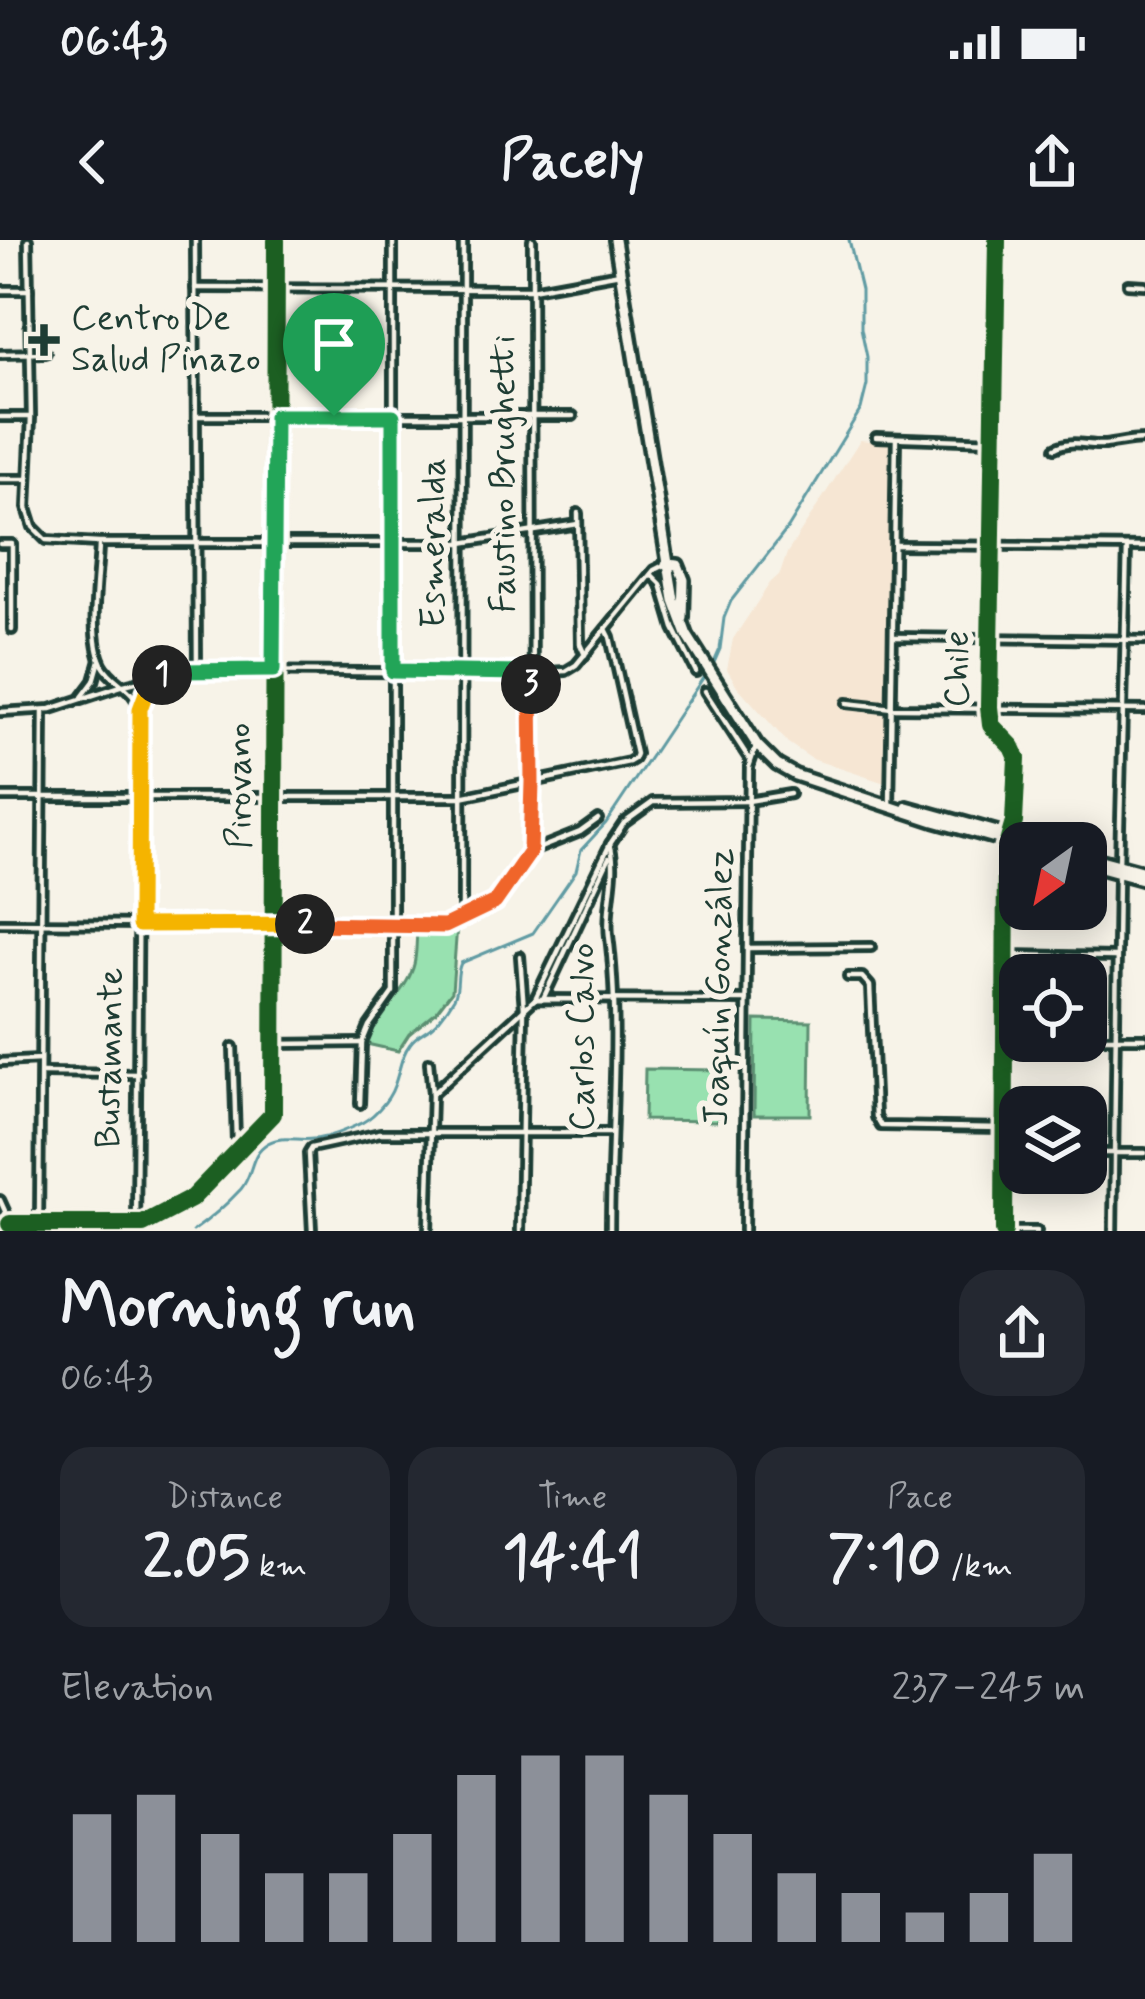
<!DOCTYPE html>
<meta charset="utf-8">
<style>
:root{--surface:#171b24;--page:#242831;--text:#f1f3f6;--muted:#9ea1a6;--accent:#8c9099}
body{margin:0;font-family:Mynerve,sans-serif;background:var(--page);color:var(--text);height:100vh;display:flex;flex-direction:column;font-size:45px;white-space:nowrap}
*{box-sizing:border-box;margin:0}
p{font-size:39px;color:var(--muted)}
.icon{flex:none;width:66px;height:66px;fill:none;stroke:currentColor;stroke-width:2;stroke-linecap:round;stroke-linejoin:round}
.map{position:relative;height:991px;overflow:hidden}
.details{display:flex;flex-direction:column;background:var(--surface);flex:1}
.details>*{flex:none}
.needle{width:78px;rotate:213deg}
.controls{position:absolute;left:999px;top:582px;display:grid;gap:24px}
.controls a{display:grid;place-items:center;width:108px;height:108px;border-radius:24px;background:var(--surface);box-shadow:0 6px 30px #0003;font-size:60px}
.pin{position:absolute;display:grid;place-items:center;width:102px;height:102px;color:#fff;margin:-123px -51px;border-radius:50% 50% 50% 0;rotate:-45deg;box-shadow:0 0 12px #0007}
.pin .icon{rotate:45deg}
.km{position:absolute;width:60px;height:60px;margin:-30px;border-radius:50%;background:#222;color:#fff;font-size:33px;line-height:60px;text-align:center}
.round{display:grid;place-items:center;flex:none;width:126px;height:126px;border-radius:36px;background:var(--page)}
.overview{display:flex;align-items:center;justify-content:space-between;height:204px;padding:0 60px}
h1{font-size:66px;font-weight:800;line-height:90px}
.figures{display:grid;grid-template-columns:repeat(3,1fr);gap:18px;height:204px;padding:12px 60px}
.figures div{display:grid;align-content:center;border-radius:30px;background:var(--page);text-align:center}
.figures b{font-size:60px;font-weight:800}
.figures small{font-size:33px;font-weight:400}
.figures p{font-size:33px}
.chart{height:336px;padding:24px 60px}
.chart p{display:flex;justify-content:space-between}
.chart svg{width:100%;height:216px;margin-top:12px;stroke:var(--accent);stroke-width:6}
.status{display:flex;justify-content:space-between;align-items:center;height:84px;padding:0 60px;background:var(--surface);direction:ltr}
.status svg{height:33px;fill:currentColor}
header{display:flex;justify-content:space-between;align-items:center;height:156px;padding:0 60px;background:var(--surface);font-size:54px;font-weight:800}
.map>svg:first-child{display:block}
.built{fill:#f6e6d3}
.green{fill:#98e1b0;stroke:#5c8f72;stroke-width:3}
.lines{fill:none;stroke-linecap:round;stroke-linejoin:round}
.stream{stroke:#619ba3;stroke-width:3}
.minor-casing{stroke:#1f3d34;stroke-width:14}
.tertiary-casing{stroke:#1f3d34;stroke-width:15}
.primary-casing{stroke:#1f3d34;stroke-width:18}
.minor{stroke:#f7f3e8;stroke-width:4.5}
.tertiary{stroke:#f7f3e8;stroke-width:6}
.primary{stroke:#f7f3e8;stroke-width:9}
.cycleway-casing{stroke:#f7f3e8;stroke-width:26}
.cycleway{stroke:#1b5e20;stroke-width:18}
.split-1-casing{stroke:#fff;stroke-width:24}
.split-2-casing{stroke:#fff;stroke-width:24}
.split-3-casing{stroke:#fff;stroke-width:24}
.split-4-casing{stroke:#fff;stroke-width:24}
.split-1{stroke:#22a559;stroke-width:15}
.split-2{stroke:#f5b400;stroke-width:15}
.split-3{stroke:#f0652b;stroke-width:15}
.split-4{stroke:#22a559;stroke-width:15}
.poi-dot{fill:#1f3d34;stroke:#f7f3e8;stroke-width:4.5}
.labels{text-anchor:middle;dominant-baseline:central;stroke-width:12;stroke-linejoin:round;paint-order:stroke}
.poi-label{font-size:36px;fill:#1f3d34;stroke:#f7f3e8;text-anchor:start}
.street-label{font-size:36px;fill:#1f3d34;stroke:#f7f3e8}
</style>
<div class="status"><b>06:43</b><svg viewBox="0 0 49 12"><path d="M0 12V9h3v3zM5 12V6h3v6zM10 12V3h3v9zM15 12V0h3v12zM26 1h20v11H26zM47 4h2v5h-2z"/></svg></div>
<header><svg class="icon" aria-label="back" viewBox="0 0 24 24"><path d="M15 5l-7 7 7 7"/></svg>Pacely<svg class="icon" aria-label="share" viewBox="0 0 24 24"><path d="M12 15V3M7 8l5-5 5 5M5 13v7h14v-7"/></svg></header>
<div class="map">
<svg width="1145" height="991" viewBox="0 0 1145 991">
<rect width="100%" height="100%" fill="#f7f3e8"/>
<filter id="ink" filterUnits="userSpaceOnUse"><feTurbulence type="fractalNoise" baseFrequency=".00833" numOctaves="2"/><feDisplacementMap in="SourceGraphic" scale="24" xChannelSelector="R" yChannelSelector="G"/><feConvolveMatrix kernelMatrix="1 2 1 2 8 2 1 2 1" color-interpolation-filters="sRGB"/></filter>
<g filter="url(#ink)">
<polygon class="built" points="860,200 891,203 885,543 812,519 788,503 737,446 727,429 733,399 770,343 780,334 787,313"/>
<g class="green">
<path d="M457 686 452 751 436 772 409 794 398 811 367 804C374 775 403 757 413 728 417 717 416 701 417 689H443Z"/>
<polygon points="755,780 811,781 810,875 754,875"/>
<polygon points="645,829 719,830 718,881 644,880"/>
</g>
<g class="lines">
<g class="stream">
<polyline points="713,425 720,409 724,378 731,361 788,288 861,169 867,145 867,117 861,88 861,50 849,0"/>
<path d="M193 991C210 979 227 964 241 949 254 934 249 914 268 903 281 895 298 901 313 899 327 898 344 891 357 885 371 880 389 861 394 846 400 831 400 817 410 804 416 795 423 793 431 787 440 780 448 768 454 758 460 746 455 735 461 723L533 693 576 631 581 610 606 583 707 432"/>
</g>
<g class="minor-casing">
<g id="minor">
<polyline points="28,0 31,177 27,268 33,287 46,300 99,303 462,303 578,284"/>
<polyline points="195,0 197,430"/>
<path d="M997 0 989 467C991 493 1000 490 1012 508 1021 521 1016 581 1010 596"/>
<polyline points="1128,44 1145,45"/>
<polyline points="195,48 532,49 620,33"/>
<polyline points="0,50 29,50"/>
<polyline points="0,114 46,113"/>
<polyline points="196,176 573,176"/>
<polyline points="0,177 30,177"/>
<polyline points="876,197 994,201"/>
<path d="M1055 208C1071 199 1087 206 1105 205 1119 203 1130 200 1145 200"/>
<polyline points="0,239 27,239"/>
<polyline points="578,273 580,404 585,415"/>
<polyline points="0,304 12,304 12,390"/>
<path d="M99 305C98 337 88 396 102 424 112 443 134 447 140 469L136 991"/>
<polyline points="895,305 1145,307"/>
<polyline points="651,334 661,344 674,388 696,432"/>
<polyline points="894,397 1145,400"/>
<polyline points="705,451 750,520"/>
<polyline points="82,457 94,441 100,420"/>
<polyline points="142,463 157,437"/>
<polyline points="847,463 893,468 1145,470"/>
<polyline points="0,472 51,469 124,445 180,431 531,433 566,431 576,425 654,330 666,324"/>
<polyline points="0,557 461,557 629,522 634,519 636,514 610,397 606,389"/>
<polyline points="890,566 896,198"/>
<path d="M610 604C619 633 605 665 609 696 621 789 610 895 610 991"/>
<polyline points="530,612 533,542 532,0"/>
<polyline points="1119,625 1127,307"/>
<polyline points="462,679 463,0"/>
<polyline points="0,683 445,686 495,661 530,612 580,592 598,579"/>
<polyline points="747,708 871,707"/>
<polyline points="1007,715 1115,717"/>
<polyline points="520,716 524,769 520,991"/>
<polyline points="848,737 862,737 870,746 876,877 881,886 1004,888"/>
<polyline points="535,759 610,604 624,583 653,562 748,561 790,554"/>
<polyline points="543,759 609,618"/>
<polyline points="1086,798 1145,798"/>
<polyline points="273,804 362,803"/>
<polyline points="233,807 236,901 238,908"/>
<polyline points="0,822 40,820"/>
<polyline points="41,833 138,834"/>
<polyline points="432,854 535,759 747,760"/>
<polyline points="360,864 362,803 369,786 393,752 393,0"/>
<polyline points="1004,912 1020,912"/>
<polyline points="1086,913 1145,913"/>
<polyline points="0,960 14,991"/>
<polyline points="39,983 43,470"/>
<polyline points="10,984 143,984 191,959 273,874 276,0"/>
<polyline points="312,991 308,913 311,908 380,893 610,893"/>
<polyline points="428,991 432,854 429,822"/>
<polyline points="744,991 749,527 756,506"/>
<polyline points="1006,991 1037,991"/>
<polyline points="1113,991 1118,637"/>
</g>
</g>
<g class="tertiary-casing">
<polyline id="tertiary" points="1004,991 1008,602"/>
</g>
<g class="primary-casing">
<g id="primary">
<polyline points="615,0 674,360 687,395 757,505 777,525 795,535 934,581 1020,605"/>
<polyline points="666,324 678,325 684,340 683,378"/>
<polyline points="907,567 1037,603"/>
<polyline points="1086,616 1145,632"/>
<polyline points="1086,624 1145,640"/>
</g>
</g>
<use href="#minor" class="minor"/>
<use href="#tertiary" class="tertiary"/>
<use href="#primary" class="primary"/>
<g class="cycleway-casing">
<g id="cycleway">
<polyline points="997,0 989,467 991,485 1012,507 1017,518 1014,582 1006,610 1004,991"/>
<polyline points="10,984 143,984 191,959 273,874 276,0"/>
</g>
</g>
<use href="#cycleway" class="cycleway"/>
</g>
</g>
<g class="lines" filter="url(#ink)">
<g class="split-1-casing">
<polyline id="split-1" points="162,435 180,431 273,430 275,176 334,176"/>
</g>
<g class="split-2-casing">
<polyline id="split-2" points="162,435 147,450 140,469 139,685 305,684"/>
</g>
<g class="split-3-casing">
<polyline id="split-3" points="305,684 445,686 495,662 530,612 532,542 531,444"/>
</g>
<g class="split-4-casing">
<polyline id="split-4" points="334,176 393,176 393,431 531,433 531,444"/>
</g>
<use href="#split-1" class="split-1"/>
<use href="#split-2" class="split-2"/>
<use href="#split-3" class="split-3"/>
<use href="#split-4" class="split-4"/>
</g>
<path class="poi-dot" d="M38 82h12v12h12v12h-12v12h-12v-12h-12v-12h12z"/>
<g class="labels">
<g class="poi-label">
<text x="71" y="79">Centro De<tspan x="71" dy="41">Salud Pinazo</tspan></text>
</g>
<g class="street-label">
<text transform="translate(504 234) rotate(-90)">Faustino Brughetti</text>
<text transform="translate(434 303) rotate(-90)">Esmeralda</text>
<text transform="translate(958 429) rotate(-90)">Chile</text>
<text transform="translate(240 546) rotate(-90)">Pirovano</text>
<text transform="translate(720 747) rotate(-89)">Joaquín González</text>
<text transform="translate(583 797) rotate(-90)">Carlos Calvo</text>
<text transform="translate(111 818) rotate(-89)">Bustamante</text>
</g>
</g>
</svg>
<div class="controls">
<a><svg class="needle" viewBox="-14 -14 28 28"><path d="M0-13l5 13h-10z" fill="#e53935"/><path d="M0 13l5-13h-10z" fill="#9ea1a6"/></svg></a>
<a><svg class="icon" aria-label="locate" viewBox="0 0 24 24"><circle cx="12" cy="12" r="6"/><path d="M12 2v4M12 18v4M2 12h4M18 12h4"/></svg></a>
<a><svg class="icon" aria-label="layers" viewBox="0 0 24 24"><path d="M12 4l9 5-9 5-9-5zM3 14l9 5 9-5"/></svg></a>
</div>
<div class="pin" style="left:334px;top:176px;background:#1e9e55"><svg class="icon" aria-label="arrive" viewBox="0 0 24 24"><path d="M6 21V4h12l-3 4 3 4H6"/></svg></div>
<b class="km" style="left:162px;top:435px">1</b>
<b class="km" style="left:305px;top:684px">2</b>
<b class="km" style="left:531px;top:444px">3</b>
</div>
<section class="details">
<div class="overview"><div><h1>Morning run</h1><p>06:43</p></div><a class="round"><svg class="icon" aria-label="share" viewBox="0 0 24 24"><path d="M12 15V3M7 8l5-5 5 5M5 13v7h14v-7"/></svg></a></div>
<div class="figures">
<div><p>Distance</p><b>2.05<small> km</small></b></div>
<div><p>Time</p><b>14:41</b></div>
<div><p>Pace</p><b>7:10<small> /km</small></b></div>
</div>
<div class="chart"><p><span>Elevation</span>237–245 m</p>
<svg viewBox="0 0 160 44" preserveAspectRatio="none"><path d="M5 44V18M15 44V14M25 44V22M35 44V30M45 44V30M55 44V22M65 44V10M75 44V6M85 44V6M95 44V14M105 44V22M115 44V30M125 44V34M135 44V38M145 44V34M155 44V26"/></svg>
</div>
</section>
